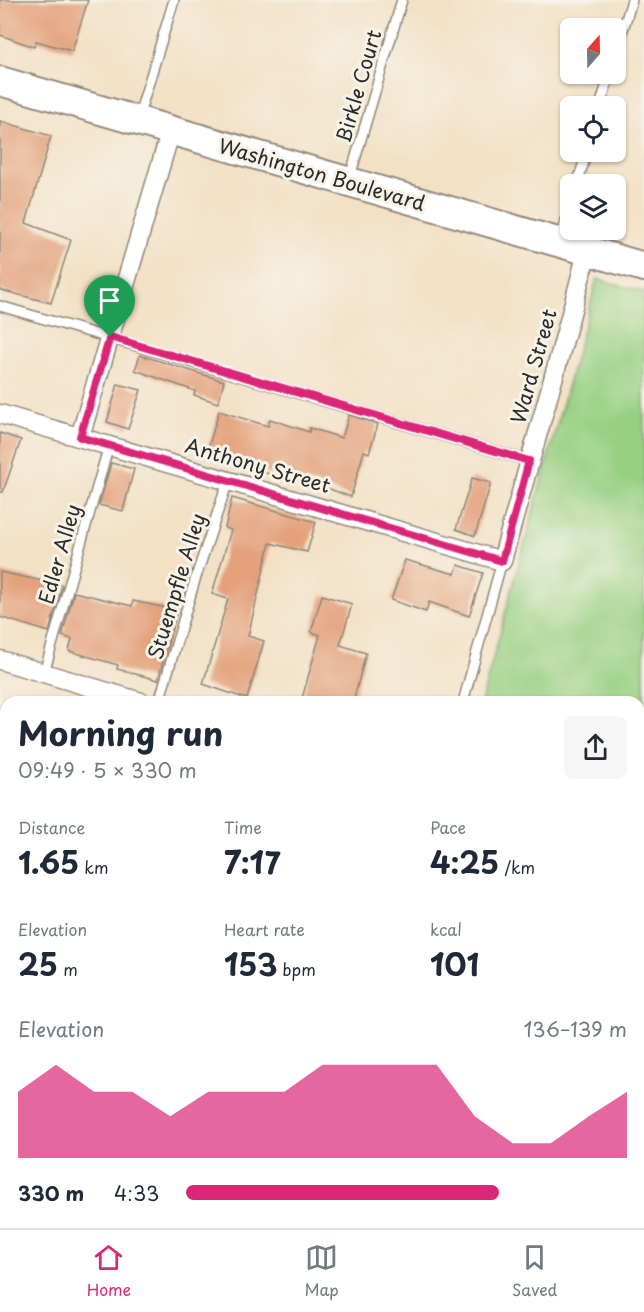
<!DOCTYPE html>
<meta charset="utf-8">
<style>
:root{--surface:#fff;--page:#f6f6f7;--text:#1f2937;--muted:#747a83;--line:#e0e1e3;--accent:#db2777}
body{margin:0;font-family:"Playpen Sans",sans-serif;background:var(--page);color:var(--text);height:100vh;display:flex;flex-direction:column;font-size:22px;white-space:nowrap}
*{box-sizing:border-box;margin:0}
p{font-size:20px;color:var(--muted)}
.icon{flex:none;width:33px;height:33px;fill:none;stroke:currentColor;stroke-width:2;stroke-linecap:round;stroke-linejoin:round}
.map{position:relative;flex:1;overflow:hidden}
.sheet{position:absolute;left:0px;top:696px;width:645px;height:532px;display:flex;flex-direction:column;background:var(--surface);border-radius:18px 18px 0 0;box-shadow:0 2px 4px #0004}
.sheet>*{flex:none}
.needle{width:39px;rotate:20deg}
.fabs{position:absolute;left:560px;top:18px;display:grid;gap:12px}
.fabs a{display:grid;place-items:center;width:66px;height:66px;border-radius:9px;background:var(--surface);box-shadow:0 2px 4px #0004;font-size:30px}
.pin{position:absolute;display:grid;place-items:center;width:51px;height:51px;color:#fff;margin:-62px -26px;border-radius:50% 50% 50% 0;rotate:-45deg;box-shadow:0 0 6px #0007}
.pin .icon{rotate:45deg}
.round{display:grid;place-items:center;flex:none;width:63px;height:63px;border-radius:9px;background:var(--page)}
.overview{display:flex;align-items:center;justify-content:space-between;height:102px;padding:0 18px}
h1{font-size:33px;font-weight:700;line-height:45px}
.stats{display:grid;grid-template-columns:repeat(3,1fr);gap:9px;height:102px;padding:6px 18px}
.stats div{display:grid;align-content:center}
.stats b{font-size:30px;font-weight:700}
.stats small{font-size:16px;font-weight:400}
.stats p{font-size:16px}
.chart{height:168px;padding:12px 18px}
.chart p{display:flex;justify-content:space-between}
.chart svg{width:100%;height:108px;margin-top:6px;fill:var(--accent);opacity:.7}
ul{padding:0 18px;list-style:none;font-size:20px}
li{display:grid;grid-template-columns:96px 72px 1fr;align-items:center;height:45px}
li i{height:15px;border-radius:8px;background:var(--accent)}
.menu{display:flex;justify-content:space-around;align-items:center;height:84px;border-top:2px solid var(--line);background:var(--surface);font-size:16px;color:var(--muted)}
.menu a{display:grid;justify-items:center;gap:3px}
.menu .active{color:var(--accent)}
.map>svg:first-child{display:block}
.green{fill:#98d082;stroke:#627e56;stroke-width:1.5}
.building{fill:#e4a17b}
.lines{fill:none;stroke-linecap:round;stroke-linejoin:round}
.lane-casing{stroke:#8f8678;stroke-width:12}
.street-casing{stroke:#8f8678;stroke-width:21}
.secondary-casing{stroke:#8f8678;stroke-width:28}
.primary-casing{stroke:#8f8678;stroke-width:32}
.lane{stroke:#fff;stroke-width:9}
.street{stroke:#fff;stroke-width:18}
.secondary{stroke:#fff;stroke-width:26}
.primary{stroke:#fff;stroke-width:28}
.route-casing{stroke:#fff;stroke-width:12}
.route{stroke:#db2777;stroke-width:8}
.labels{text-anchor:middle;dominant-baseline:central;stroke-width:6;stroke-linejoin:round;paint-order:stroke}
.street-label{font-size:20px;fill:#2b2b2b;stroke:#f7f3e8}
</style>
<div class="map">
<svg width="644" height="1228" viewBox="0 0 644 1228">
<rect width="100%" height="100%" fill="#f7f3e8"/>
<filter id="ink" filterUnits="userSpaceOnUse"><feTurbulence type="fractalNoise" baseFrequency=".0167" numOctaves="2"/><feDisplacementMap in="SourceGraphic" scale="12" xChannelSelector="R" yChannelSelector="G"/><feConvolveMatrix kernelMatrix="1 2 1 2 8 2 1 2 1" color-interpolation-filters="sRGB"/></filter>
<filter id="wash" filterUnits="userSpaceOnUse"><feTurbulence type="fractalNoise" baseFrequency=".008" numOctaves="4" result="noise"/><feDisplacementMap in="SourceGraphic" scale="24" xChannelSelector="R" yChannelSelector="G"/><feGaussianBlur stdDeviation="1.35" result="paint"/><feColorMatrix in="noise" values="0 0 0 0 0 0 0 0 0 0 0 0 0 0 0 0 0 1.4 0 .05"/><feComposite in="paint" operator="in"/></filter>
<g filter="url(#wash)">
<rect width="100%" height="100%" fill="#f3e1c6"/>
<polygon class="green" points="597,279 644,292 644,840 639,838 639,702 481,702"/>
<g id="blocks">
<g class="building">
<polygon points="0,0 88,0 72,51 36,41 34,47 0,35"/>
<polygon points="0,121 51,136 26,223 71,240 51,303 0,290"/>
<polygon points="140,355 224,381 218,403 194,395 195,391 135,370"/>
<polygon points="118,384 141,390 128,429 107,422"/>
<polygon points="219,411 268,426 270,419 309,432 310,428 342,438 349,415 378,424 369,453 364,451 351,497 319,485 276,473 275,476 226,459 225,462 206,455"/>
<polygon points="0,433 21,440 3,492 0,492"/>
<polygon points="111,463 134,469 123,511 99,505"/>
<polygon points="472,478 491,483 475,536 456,529"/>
<polygon points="232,498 316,522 307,552 270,543 248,636 264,641 247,699 203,684 228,599 212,594 231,530 225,528"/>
<polygon points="405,560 455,574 458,565 483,573 469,616 429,602 426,612 391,600"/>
<polygon points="0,572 62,585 49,632 0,617"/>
<polygon points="74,592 132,606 133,601 177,610 158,680 117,669 118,665 69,651 72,639 62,636"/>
<polygon points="322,595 352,604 340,645 366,653 353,702 301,702 320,635 311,632"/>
</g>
</g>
</g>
<g filter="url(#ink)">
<use href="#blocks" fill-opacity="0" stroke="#8f8678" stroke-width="1.5"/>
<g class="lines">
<g class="lane-casing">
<g id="lane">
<polyline points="615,56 632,0"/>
<polyline points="600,106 610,74"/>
<polyline points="138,118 174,0"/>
<polyline points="349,180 402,0"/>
<polyline points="577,184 587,152"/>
<polyline points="560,240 570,208"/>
<polyline points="0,306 529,461"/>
<polyline points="44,673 109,445"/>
<polyline points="159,702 195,580 228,481"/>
<polyline points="463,702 502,561"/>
<polyline points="0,968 6,967"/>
<polyline points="0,1021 6,1021"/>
<polyline points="639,1025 644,1025"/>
<polyline points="0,1172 6,1171"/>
<polyline points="75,1222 76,1228"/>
<polyline points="141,1222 141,1228"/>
</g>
</g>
<g class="street-casing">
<g id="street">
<path d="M0 414 502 561C530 457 562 355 587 251"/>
<polyline points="80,437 171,130"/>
<polyline points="0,660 141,702"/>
</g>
</g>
<g class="secondary-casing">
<g id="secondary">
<polyline points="639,1218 644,1218"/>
<polyline points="421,1228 540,1222"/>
</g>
</g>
<g class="primary-casing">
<polyline id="primary" points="0,81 644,267"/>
</g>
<use href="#lane" class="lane"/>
<use href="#street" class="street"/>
<use href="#secondary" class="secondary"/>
<use href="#primary" class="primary"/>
</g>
</g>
<g class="lines" filter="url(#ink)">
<g class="route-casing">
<polygon id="route" points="110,337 529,461 502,561 80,437"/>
</g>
<use href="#route" class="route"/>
</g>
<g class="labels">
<g class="street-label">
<text transform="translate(358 86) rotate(-74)">Birkle Court</text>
<text transform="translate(322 174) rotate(16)">Washington Boulevard</text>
<text transform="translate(533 366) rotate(-74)">Ward Street</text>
<text transform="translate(258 465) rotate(16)">Anthony Street</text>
<text transform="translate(59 554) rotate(-74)">Edler Alley</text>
<text transform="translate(176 586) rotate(-73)">Stuempfle Alley</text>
</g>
</g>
</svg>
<div class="fabs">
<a><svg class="needle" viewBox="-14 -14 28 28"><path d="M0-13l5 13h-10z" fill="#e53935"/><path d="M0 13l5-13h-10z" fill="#747a83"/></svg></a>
<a><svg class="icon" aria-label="locate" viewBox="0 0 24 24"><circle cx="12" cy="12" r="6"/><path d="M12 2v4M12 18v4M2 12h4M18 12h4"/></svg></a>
<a><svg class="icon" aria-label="layers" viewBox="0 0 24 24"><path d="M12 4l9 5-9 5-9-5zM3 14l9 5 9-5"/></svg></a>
</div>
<div class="pin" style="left:110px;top:337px;background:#1e9e55"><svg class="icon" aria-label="arrive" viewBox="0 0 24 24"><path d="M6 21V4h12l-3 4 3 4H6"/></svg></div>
<section class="sheet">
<div class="overview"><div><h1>Morning run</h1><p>09:49 · 5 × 330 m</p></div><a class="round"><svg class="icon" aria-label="share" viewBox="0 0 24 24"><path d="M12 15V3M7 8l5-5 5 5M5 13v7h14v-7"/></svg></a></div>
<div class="stats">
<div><p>Distance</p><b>1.65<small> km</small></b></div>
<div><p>Time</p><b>7:17</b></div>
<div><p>Pace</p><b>4:25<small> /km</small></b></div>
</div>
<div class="stats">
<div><p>Elevation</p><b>25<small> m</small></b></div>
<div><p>Heart rate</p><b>153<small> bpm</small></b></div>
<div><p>kcal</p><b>101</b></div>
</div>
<div class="chart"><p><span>Elevation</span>136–139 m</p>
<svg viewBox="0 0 160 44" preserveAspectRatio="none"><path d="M0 44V17L10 6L20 17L30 17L40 27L50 17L60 17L70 17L80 6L90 6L100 6L110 6L120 27L130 38L140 38L150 27L160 17V44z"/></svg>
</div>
<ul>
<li><b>330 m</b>4:33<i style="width:71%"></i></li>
</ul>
</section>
</div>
<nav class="menu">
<a class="active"><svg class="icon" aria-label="home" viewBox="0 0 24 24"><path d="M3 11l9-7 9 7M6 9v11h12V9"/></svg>Home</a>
<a><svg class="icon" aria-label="map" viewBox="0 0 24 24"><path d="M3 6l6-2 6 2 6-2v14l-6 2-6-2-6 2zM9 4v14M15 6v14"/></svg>Map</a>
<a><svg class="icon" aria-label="saved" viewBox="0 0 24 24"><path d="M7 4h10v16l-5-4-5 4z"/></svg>Saved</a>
</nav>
